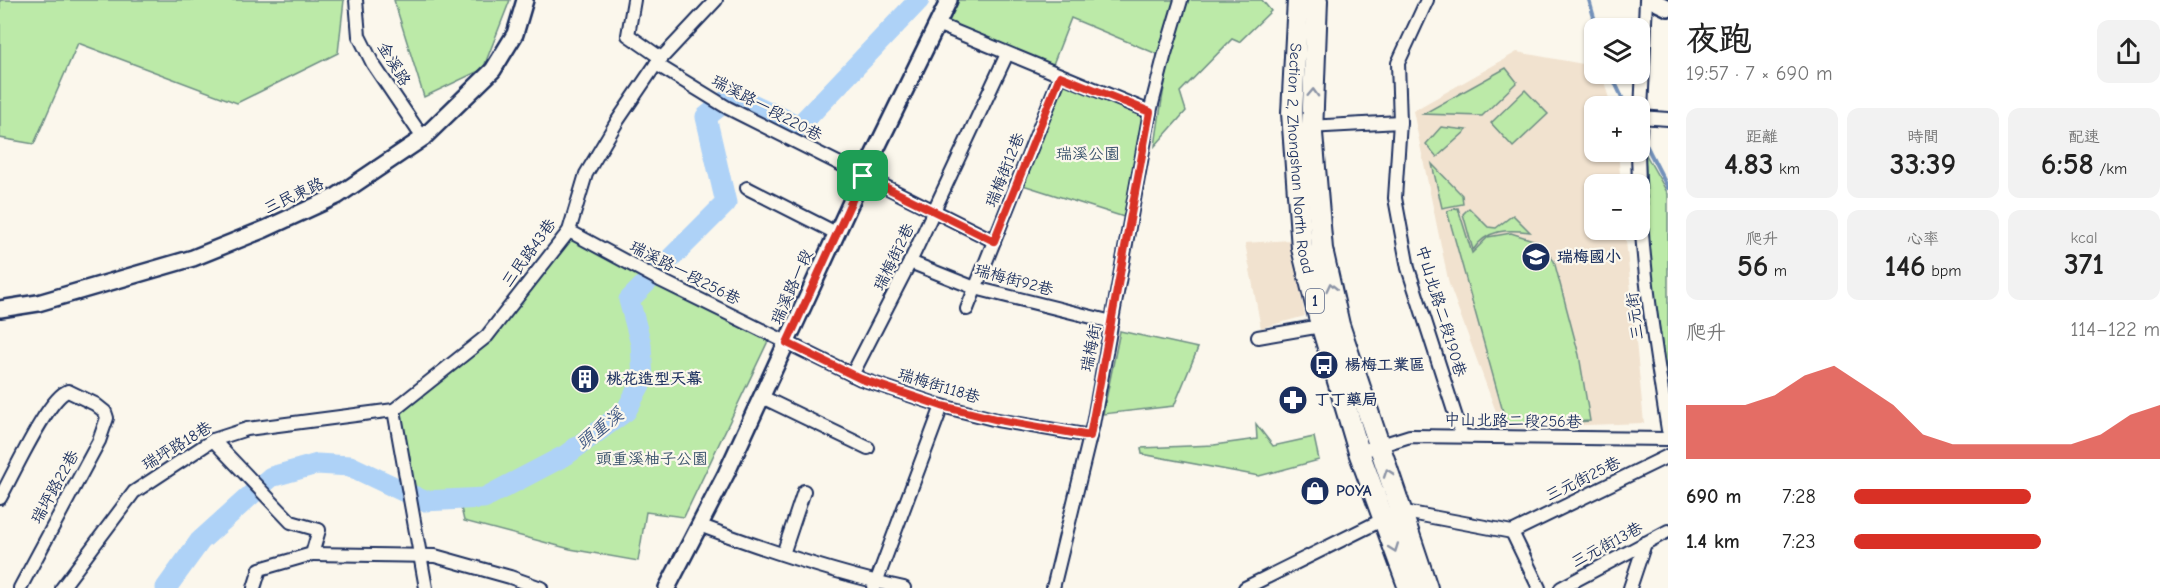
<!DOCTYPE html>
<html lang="zh-TW">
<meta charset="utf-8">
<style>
:root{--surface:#fff;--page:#f2f2f2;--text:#222;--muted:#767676;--accent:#d93025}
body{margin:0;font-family:"Comic Neue","LXGW WenKai TC",sans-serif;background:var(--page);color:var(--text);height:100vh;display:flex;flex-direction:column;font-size:22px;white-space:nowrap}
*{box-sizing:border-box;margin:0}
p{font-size:20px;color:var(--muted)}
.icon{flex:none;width:33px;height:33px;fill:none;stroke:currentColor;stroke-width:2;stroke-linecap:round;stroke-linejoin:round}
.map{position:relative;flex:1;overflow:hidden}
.side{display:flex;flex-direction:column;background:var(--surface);width:510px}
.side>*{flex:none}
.fabs{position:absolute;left:1584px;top:18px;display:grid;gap:12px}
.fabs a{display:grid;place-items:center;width:66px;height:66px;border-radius:12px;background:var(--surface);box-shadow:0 2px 4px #0004;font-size:30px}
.pin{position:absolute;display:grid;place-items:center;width:51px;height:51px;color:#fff;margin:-26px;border-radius:12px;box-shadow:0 3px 9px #0006}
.round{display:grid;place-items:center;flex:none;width:63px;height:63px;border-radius:12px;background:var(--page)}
.head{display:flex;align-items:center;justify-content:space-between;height:102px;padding:0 18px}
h1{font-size:33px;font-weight:600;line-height:45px}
.figures{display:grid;grid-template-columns:repeat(3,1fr);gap:9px;height:102px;padding:6px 18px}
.figures div{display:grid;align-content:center;border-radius:12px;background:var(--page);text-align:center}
.figures b{font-size:30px;font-weight:600}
.figures small{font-size:16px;font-weight:400}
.figures p{font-size:16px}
.chart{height:168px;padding:12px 18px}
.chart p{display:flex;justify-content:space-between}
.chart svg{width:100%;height:108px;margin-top:6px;fill:var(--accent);opacity:.7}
ul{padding:0 18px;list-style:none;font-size:20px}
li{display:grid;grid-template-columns:96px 72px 1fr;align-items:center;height:45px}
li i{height:15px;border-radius:8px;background:var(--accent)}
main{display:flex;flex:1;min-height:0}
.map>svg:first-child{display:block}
.built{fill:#f1e2cf}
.green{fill:#bceaa8;stroke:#6c8c83;stroke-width:1.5}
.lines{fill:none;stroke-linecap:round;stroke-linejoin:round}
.stream{stroke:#7391ba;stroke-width:4}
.river{stroke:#aed2f7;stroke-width:21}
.minor-casing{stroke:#1b2f5e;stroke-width:16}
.tertiary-casing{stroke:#1b2f5e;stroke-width:20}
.primary-casing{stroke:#1b2f5e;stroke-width:24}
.minor{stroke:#fbf7ec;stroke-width:12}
.tertiary{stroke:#fbf7ec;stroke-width:15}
.primary{stroke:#fbf7ec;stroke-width:20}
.oneway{stroke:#8b93a5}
.route-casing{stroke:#fff;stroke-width:12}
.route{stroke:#d93025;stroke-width:8}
.labels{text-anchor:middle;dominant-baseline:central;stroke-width:4.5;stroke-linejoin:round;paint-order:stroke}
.shield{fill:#fbf7ec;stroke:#5e6b89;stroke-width:1.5}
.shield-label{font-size:15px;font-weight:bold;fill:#1b2f5e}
.street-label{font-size:16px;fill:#1b2f5e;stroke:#fbf7ec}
.park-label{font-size:16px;fill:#3b546d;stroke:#fbf7ec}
.poi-label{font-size:16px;font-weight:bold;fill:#1b2f5e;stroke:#fbf7ec;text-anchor:start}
.water-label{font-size:18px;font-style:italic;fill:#405884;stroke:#fbf7ec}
</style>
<main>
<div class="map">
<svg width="1668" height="588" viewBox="0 0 1668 588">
<rect width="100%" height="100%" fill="#fbf7ec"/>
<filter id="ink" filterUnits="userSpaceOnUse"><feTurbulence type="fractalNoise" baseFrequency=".0167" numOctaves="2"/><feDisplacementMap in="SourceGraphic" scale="12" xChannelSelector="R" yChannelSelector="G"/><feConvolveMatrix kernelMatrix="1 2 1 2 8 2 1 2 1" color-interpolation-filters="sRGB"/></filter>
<g filter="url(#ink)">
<g class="built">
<polygon points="1517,52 1594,66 1594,74 1602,74 1611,106 1594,106 1594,152 1618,152 1621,184 1594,184 1594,230 1625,230 1644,423 1502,428 1449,284 1413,111"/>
<polygon points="1291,240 1305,316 1261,328 1245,243"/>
</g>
<g class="green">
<polygon points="0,0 344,0 338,53 237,103 78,43 34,144 0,138"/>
<polygon points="394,0 510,0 483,69 424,97"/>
<polygon points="949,0 1181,0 1164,57 1071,18 1050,72 937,24"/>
<path d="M1188 0H1262L1271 11 1239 42 1232 39 1180 92 1186 111 1155 146C1162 97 1169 46 1188 0Z"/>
<polygon points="1506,68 1517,82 1482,116 1423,114"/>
<polygon points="1065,84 1144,116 1124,217 1023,185"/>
<polygon points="1525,90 1548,114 1513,147 1491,123"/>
<polygon points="1441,127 1467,130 1437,157 1426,144"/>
<polygon points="1645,153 1668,194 1668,382 1651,273"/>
<polygon points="1432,164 1462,195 1463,204 1442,208"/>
<polygon points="1458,208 1472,253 1488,237 1511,233 1533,240 1543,247 1554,261 1579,355 1590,421 1507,426 1447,211"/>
<path d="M1469 208 1488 227 1496 228 1513 215 1530 232C1507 229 1487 229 1473 250L1463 214Z"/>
<polygon points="566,236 768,341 684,517 646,512 638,561 570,549 464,521 459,499 424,501 406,493 394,410 502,325"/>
<polygon points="1120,331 1198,348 1174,406 1103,414"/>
<polygon points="1256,424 1273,446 1314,437 1319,460 1259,476 1142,454 1141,448 1214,445 1257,439"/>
</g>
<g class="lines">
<g class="stream">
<polyline points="1589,0 1597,28"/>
<polyline points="1611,74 1626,106"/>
<polyline points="1641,135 1668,188"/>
</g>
<polyline class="river" points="166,588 200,541 271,477 317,464 350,466 424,501 484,498 566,455 626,411 643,379 641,344 629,300 726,203 706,117 733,95 799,126 919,0"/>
<g class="minor-casing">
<g id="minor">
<polyline points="356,0 359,36 373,64 423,138"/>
<polyline points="634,0 628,35 661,58"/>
<polyline points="1427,0 1398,63 1400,122 1395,198 1408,268 1462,436"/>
<polyline points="937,24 1150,112"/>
<polyline points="656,64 728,108 994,241"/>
<polyline points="1640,117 1668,119"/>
<polyline points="1308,127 1400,122"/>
<polyline points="1640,134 1646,0"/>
<polyline points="1638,152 1639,184"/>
<polyline points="747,188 836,233"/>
<path d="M1640 198C1643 276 1656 353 1668 430"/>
<polyline points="569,231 660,280 861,379 942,406 997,420 1090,436"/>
<polyline points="910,262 975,288 1112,322"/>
<polyline points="967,309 1060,76"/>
<polyline points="1258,337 1321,326"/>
<polyline points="852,375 910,262 1007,54"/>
<polyline points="762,397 868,448"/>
<polyline points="394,410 487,336 569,231 586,174 618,120 656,64 716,0"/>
<polyline points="394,410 426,588"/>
<polyline points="213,440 291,522 319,530 312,554 260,569 254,588"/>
<polyline points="1359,452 1410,436 1668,439"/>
<path d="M0 498C12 477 48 397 68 391L95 404 105 412 107 418 99 441 20 588"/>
<path d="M699 525C766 550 834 573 904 588"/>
<polyline points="1512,532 1668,456"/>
<polyline points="1512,532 1539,588"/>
<polyline points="312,554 435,556 510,577 541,588"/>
<polyline points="783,554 804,491"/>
<polyline points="62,588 134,492 213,440 247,429 394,410"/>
<polyline points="874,588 942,406"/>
<polyline points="1053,588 1093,424 1150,112 1164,57 1181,0"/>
<polyline points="1245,588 1400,511 1512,532"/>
<polyline points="1561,588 1668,531"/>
<polyline points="1630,588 1645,543"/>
</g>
</g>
<g class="tertiary-casing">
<g id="tertiary">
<polyline points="1651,0 1668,8"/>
<polyline points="0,309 38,303 193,258 265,229 337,196 423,138 493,70 515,34 525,0"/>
<polyline points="667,588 726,474 863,176 949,0"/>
</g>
</g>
<g class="primary-casing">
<g id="primary">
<path id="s1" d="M1298 0 1292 113 1302 248 1319 317 1359 452 1409 588"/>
<polyline points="1317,0 1312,133 1322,249 1339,325 1427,588"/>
</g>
</g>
<use href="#minor" class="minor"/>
<use href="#tertiary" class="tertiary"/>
<use href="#primary" class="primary"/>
</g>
<defs><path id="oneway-chevron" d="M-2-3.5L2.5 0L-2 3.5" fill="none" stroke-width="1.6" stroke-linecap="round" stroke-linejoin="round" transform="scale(1.5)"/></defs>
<g class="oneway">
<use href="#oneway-chevron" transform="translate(1313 93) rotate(-88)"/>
<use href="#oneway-chevron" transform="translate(1331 287) rotate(-103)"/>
<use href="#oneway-chevron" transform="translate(1388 473) rotate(-109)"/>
<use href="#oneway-chevron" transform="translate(1394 548) rotate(70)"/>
</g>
</g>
<g class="lines" filter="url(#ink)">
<g class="route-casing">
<polygon id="route" points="1060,76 1150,112 1090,436 999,420 942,406 861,379 787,343 863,176 994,241"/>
</g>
<use href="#route" class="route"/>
</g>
<defs>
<g id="school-disc" transform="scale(1.5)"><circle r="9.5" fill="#1b2f5e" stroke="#fbf7ec"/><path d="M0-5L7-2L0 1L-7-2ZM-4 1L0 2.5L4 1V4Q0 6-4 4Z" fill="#fff"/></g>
<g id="bus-disc" transform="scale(1.5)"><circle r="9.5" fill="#1b2f5e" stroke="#fbf7ec"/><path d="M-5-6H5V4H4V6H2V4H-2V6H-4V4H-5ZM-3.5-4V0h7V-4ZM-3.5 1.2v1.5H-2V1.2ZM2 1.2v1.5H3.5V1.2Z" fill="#fff"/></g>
<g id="building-disc" transform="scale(1.5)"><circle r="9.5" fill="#1b2f5e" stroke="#fbf7ec"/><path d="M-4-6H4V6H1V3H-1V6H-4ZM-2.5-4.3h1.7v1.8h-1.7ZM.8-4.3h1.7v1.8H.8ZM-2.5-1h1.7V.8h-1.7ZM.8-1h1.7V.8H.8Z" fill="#fff"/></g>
<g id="pharmacy-disc" transform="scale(1.5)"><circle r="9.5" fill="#1b2f5e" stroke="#fbf7ec"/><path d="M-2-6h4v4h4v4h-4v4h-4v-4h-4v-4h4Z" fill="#fff"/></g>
<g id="shop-disc" transform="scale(1.5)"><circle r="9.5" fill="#1b2f5e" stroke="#fbf7ec"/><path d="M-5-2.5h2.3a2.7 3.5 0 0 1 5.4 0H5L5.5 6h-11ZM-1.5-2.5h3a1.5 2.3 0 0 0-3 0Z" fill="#fff"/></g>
</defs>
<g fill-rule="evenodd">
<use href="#school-disc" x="1536" y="257"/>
<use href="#bus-disc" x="1324" y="365"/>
<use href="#building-disc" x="585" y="379"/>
<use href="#pharmacy-disc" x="1293" y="400"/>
<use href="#shop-disc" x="1315" y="491"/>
</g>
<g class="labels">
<rect class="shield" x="1306" y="289" width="18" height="24" rx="4.5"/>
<g class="shield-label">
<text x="1315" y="301">1</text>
</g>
<g class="street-label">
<text transform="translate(394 64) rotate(59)">金溪路</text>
<text transform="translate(767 108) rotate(28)">瑞溪路一段220巷</text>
<text stroke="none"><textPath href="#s1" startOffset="159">Section 2, Zhongshan North Road</textPath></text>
<text transform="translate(1005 170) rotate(-68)">瑞梅街12巷</text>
<text transform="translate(294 196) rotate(-25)">三民東路</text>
<text transform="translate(529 253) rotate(-54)">三民路43巷</text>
<text transform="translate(894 257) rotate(-64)">瑞梅街2巷</text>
<text transform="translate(685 273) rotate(27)">瑞溪路一段256巷</text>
<text transform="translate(1014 280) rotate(15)">瑞梅街92巷</text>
<text transform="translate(792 287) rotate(-66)">瑞溪路一段</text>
<text transform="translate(1441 311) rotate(73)">中山北路二段190巷</text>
<text transform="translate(1635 316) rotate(-97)">三元街</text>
<text transform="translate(1091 348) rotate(-79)">瑞梅街</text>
<text transform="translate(939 386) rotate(17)">瑞梅街118巷</text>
<text transform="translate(1513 421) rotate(1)">中山北路二段256巷</text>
<text transform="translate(177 446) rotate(-31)">瑞坪路18巷</text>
<text transform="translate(1583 479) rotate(-26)">三元街25巷</text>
<text transform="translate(55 487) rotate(-61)">瑞坪路22巷</text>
<text transform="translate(1607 545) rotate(-28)">三元街13巷</text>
</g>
<g class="park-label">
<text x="1088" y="154">瑞溪公園</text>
<text x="652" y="459">頭重溪柚子公園</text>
</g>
<g class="poi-label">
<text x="1557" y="257">瑞梅國小</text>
<text x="1345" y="365">楊梅工業區</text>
<text x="606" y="379">桃花造型天幕</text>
<text x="1314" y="400">丁丁藥局</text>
<text x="1336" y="491">POYA</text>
</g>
<g class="water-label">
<text transform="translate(600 429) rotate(-38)">頭重溪</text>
</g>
</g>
</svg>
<div class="fabs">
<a><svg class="icon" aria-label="layers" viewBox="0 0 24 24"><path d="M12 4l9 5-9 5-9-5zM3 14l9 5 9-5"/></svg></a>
<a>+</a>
<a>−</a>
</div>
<div class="pin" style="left:863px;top:176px;background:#1e9e55"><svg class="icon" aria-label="arrive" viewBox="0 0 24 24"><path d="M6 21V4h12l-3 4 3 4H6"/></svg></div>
</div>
<section class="side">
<div class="head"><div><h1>夜跑</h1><p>19:57 · 7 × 690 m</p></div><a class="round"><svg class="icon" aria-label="share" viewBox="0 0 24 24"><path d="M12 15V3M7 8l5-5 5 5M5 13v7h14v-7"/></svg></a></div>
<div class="figures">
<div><p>距離</p><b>4.83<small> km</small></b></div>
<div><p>時間</p><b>33:39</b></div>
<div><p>配速</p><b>6:58<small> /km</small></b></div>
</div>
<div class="figures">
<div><p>爬升</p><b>56<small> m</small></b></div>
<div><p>心率</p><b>146<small> bpm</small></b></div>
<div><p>kcal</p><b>371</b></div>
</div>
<div class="chart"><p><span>爬升</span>114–122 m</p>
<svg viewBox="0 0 160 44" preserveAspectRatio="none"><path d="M0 44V22L10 22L20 22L30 18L40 10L50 6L60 14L70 22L80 34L90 38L100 38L110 38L120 38L130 38L140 34L150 26L160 22V44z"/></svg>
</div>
<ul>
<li><b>690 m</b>7:28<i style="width:58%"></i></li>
<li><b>1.4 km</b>7:23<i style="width:61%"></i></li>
</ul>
</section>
</main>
